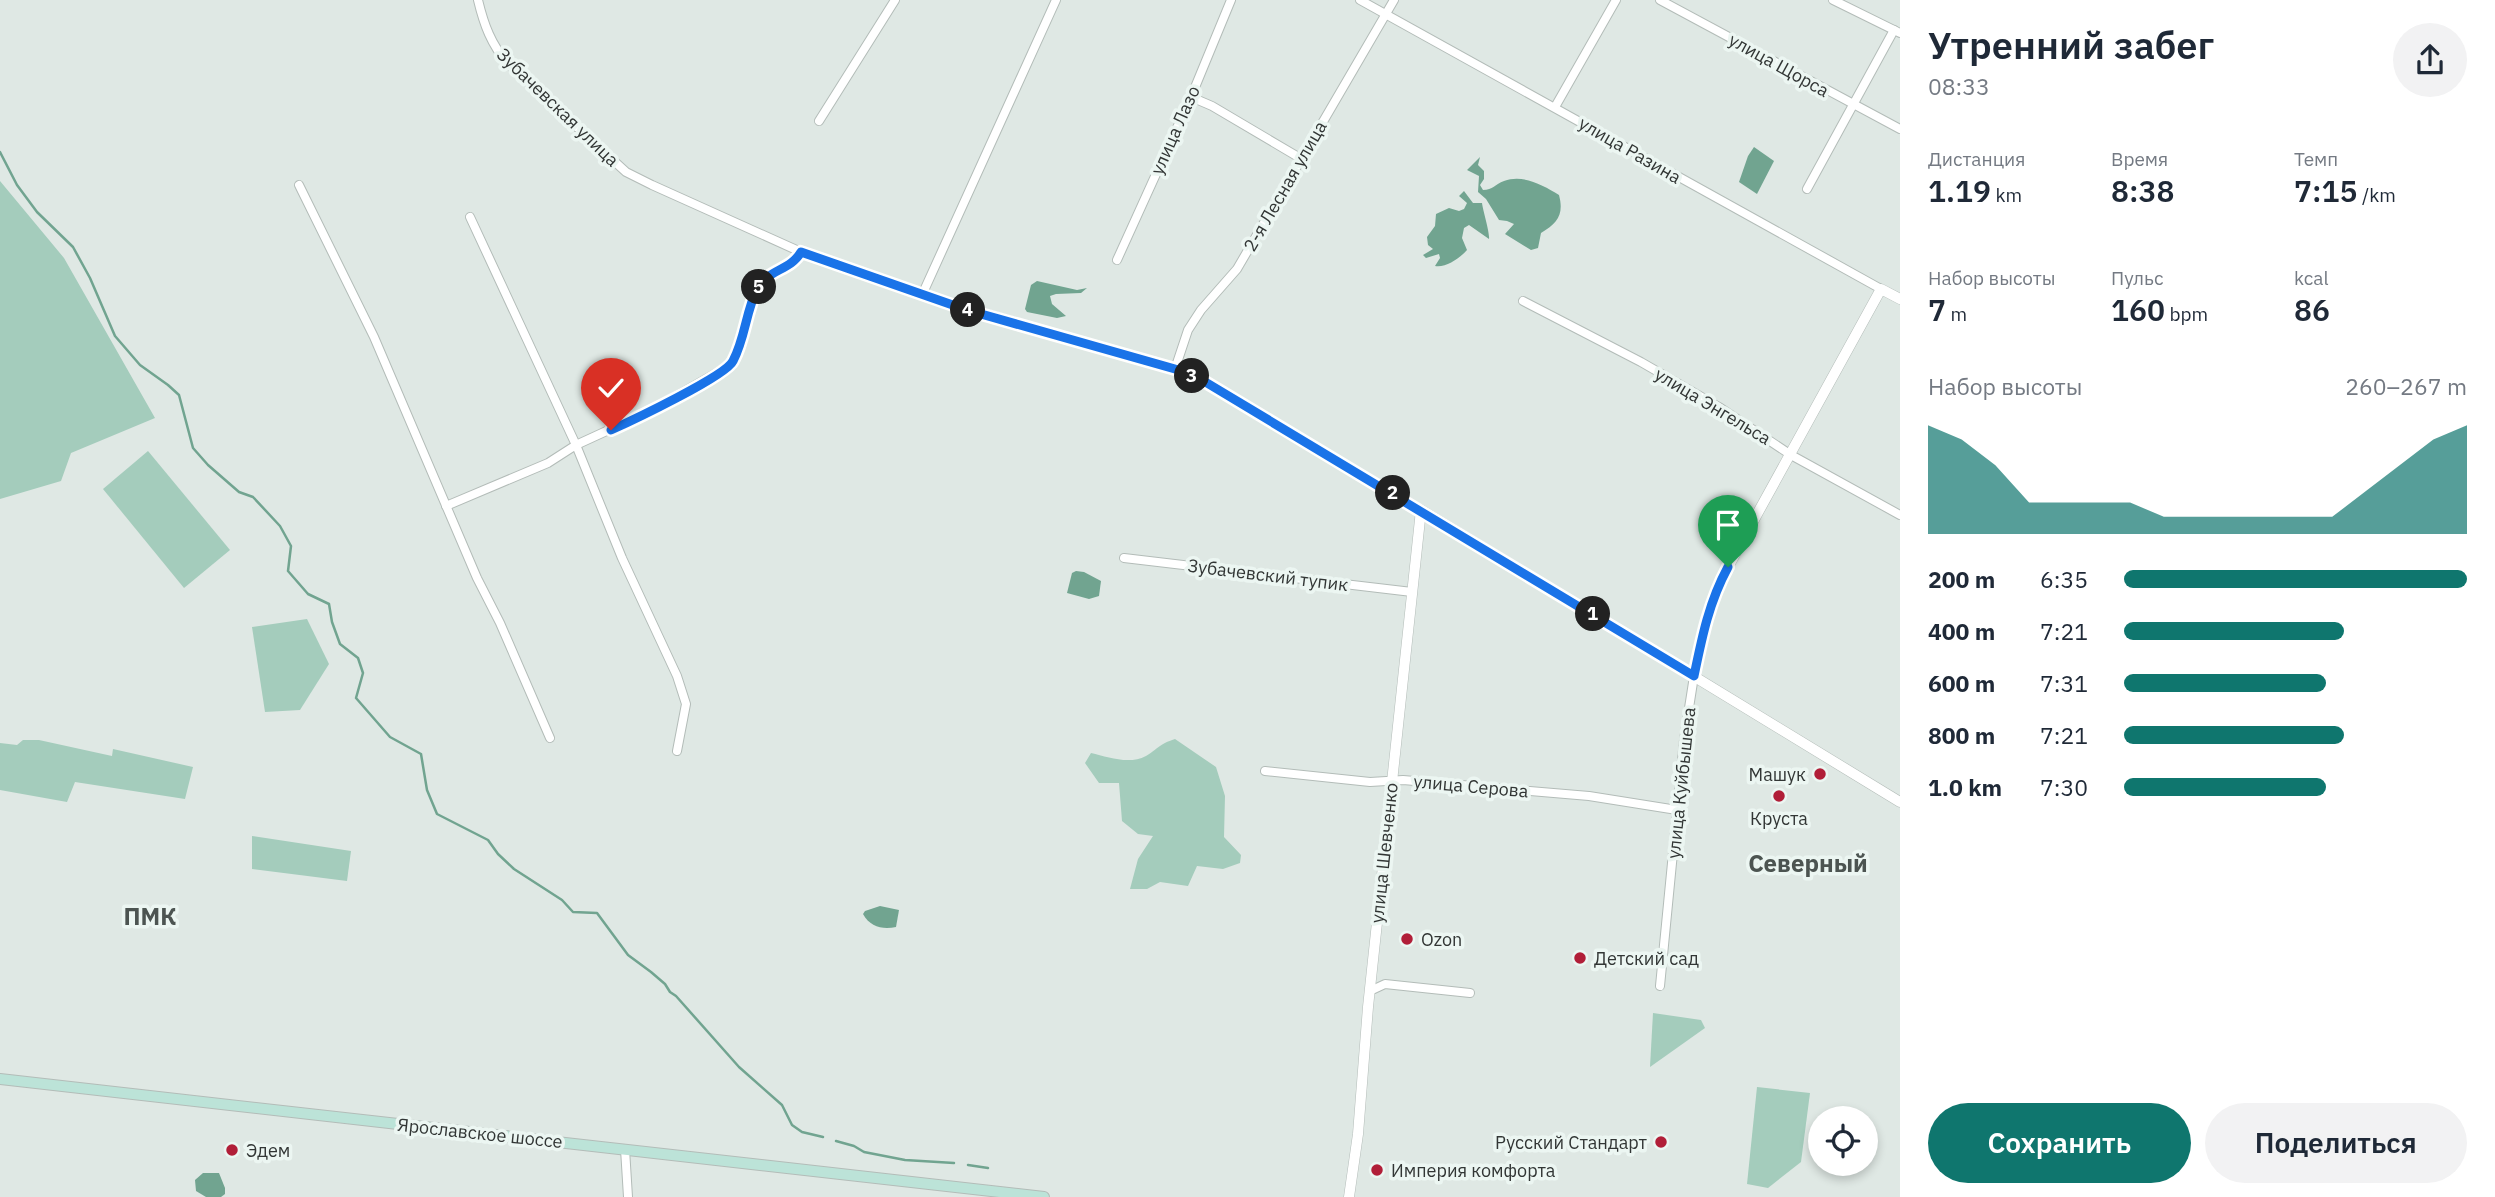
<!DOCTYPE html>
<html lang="ru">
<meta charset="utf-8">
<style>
:root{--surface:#fff;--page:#f2f2f3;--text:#1f2937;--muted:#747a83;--accent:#0f766e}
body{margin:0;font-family:"IBM Plex Sans",sans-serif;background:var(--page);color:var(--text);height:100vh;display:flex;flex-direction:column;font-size:26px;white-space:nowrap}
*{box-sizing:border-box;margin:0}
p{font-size:23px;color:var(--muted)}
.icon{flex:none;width:38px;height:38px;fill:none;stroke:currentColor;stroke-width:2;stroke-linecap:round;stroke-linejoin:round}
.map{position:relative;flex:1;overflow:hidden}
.details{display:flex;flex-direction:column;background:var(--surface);width:595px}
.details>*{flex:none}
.buttons{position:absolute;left:1808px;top:1106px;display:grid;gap:14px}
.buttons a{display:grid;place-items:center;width:70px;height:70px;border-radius:50%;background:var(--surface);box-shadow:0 4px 10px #0003;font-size:35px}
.pin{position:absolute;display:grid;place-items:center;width:60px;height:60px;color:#fff;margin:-72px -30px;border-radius:50% 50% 50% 0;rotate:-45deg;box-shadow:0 0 7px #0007}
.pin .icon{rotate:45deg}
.km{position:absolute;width:35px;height:35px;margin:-18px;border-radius:50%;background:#222;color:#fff;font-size:19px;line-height:35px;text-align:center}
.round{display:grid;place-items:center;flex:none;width:74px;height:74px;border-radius:37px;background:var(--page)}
.summary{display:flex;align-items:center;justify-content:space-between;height:119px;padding:0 28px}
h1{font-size:38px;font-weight:600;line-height:52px}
.stats{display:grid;grid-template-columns:repeat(3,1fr);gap:10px;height:119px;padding:7px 28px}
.stats div{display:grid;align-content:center}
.stats b{font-size:30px;font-weight:600}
.stats small{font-size:19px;font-weight:400}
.stats p{font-size:19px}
.chart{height:196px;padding:14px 28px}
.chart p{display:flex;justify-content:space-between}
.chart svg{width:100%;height:126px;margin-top:7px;fill:var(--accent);opacity:.7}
.primary-button{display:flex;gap:14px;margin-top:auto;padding:14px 28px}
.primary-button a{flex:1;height:80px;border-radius:42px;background:var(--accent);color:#fff;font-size:28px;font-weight:600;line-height:80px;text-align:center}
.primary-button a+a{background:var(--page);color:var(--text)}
ul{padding:0 28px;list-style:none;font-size:23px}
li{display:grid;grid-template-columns:112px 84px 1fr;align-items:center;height:52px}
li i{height:18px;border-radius:9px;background:var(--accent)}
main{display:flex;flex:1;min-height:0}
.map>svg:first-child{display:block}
.green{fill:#a4ccbc}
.water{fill:#71a490}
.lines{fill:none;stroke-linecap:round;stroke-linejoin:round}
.stream{stroke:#71a490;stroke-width:2.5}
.minor-casing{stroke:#b3bcb8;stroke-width:10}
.tertiary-casing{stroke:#b3bcb8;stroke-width:11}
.secondary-casing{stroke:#b3bcb8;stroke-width:12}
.minor{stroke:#fff;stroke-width:8}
.tertiary{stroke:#fff;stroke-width:10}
.secondary{stroke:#bce3d8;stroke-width:10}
.route-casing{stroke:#fff;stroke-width:14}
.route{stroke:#1a73e8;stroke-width:9}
.poi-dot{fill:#b11e38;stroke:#ecf6f2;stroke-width:2.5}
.labels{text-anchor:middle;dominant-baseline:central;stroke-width:7;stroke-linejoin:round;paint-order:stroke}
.street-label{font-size:18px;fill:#323635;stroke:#ecf6f2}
.poi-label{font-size:18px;fill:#323635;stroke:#ecf6f2;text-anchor:start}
.district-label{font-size:24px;font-weight:bold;fill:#4c5451;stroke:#ecf6f2}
</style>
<main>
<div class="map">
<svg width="1900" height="1197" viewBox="0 0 1900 1197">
<rect width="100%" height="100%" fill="#dfe8e4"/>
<g class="green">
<polygon points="0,181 64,258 155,418 71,453 61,481 0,499"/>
<polygon points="148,451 230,550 184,588 103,489"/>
<polygon points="307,619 329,664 300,710 265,712 252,627"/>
<path d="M1175 739 1216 767 1225 796 1224 837 1241 855 1240 863 1223 869 1197 866 1188 886 1160 882 1147 889H1130L1138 859 1153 836 1138 834 1122 821 1119 783H1099L1085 763 1091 753C1108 757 1129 765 1146 756 1158 749 1159 744 1175 739Z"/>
<polygon points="23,740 39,740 112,756 113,749 193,767 185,799 75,782 67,802 0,790 0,743 17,745"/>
<polygon points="252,836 351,851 347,881 252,869"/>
<polygon points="1653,1013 1701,1020 1705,1028 1650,1067"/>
<polygon points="1757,1087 1810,1093 1801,1162 1768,1188 1747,1184"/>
</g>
<g class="water">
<polygon points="1754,147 1774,161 1757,194 1739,182 1748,156"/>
<path d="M1480 157 1478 165 1484 171V179L1480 185 1483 190C1493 190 1495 184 1504 181 1523 174 1543 185 1559 195 1564 214 1558 223 1541 233L1538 248 1531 250 1505 234 1514 224 1507 221 1499 220 1486 199 1478 192 1479 176 1467 170Z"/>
<path d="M1464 191 1473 203H1482C1483 211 1490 233 1489 239L1469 225 1464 228 1462 238 1467 250C1460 258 1446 268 1435 266L1440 258 1439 254 1426 258 1423 255 1433 249 1428 245 1427 237 1435 226 1436 214 1449 208 1459 211 1464 209 1467 203 1459 196Z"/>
<polygon points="1037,281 1077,290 1087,288 1081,293 1056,294 1050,296 1052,304 1066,316 1057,318 1027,312 1025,309 1031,285"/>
<polygon points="1076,571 1084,572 1101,581 1099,596 1089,599 1067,593 1072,573"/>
<path d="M880 906 899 910 896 927C883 930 870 927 863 914L865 911Z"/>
<polygon points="203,1173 219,1173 225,1188 225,1194 221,1197 206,1197 196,1191 195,1180"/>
</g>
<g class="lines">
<g class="stream">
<polyline points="0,152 17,185 37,212 73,247 90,278 115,336 140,365 168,385 179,395 193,448 208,465 239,492 253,497 280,526 291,546 288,571 308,594 329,604 332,622 340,644 358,658 363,673 356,698 390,737 421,754 427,790 437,814 488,840 498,854 514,869 562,900 573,912 597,913 628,955 651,972 665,984 670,992 676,996 739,1067 782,1105 792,1125 802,1132 823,1137"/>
<polyline points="836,1141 854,1146 864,1152 905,1160 954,1163"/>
<polyline points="968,1165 988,1168"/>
</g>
<g class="minor-casing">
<g id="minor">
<path d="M478 0C484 25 491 44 508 64L626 172 652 185 801 252 922 295 1175 369 1207 383 1421 510"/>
<polyline points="1360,0 1881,289"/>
<polyline points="1660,0 1900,129"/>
<polyline points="1833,0 1900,33"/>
<polyline points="1191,97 1212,106 1300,158"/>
<polyline points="1555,107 1616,0"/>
<polyline points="819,121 895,0"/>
<polyline points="299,185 374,337 477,578 500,623 550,738"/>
<polyline points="1807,189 1894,30"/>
<polyline points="470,217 576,445 622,558 677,676 686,704 677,751"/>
<polyline points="1117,260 1191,97 1231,0"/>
<polyline points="922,295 1056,0"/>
<polyline points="1523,301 1641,362 1719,407 1791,455 1900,515"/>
<polyline points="1175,369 1188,330 1201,310 1237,269 1394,0"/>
<path d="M446 506 548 463 576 445 650 411 732 364C740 342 751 293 767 277 780 265 791 270 801 252"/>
<polyline points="1124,558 1412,592"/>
<polyline points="1265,771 1370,782 1403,780 1589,796 1677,810"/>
<polyline points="1660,986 1684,740 1694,676"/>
<polyline points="1370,991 1385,984 1470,993"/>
<polyline points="625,1149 628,1197"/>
</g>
</g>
<g class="tertiary-casing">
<g id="tertiary">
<path d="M1694 676C1702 637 1709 602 1728 567L1881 289 1900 299"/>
<polyline points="1349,1197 1358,1134 1368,1007 1421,510 1900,802"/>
</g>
</g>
<g class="secondary-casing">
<polyline id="secondary" points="0,1079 1044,1197"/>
</g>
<use href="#minor" class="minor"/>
<use href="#tertiary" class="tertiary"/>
<use href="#secondary" class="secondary"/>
</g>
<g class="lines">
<g class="route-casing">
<path id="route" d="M611 430C631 421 726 376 733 361 745 339 746 311 757 289 768 269 790 271 801 252L967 310 1175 369 1207 383 1694 676C1702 637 1709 602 1728 567"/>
</g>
<use href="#route" class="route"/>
</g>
<g class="poi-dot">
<circle cx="1820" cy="774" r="7"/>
<circle cx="1779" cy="796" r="7"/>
<circle cx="1407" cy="939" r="7"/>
<circle cx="1580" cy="958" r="7"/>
<circle cx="1661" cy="1142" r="7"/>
<circle cx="232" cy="1150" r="7"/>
<circle cx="1377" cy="1170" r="7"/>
</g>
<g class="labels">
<g class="street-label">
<text transform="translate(1779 65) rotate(29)">улица Щорса</text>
<text transform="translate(558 107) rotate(44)">Зубачевская улица</text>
<text transform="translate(1175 130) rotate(-66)">улица Лазо</text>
<text transform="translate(1630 150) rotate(30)">улица Разина</text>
<text transform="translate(1285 186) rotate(-60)">2-я Лесная улица</text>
<text transform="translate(1713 406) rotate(31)">улица Энгельса</text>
<text transform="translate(1268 575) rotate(7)">Зубачевский тупик</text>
<text transform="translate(1681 783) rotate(-84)">улица Куйбышева</text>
<text transform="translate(1471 786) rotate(5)">улица Серова</text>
<text transform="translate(1384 853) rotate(-84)">улица Шевченко</text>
<text transform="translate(480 1133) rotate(6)">Ярославское шоссе</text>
</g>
<g class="poi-label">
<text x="1806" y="774" text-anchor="end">Машук</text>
<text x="1779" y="818" text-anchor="middle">Круста</text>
<text x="1421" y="939">Ozon</text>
<text x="1594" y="958">Детский сад</text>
<text x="1647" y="1142" text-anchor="end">Русский Стандарт</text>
<text x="246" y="1150">Эдем</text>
<text x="1391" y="1170">Империя комфорта</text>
</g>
<g class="district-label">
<text x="1808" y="863">Северный</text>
<text x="150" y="916">ПМК</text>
</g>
</g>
</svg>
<div class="buttons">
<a><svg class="icon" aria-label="locate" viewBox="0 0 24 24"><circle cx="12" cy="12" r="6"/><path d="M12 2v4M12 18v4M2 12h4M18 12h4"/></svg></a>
</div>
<div class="pin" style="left:1728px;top:567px;background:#1e9e55"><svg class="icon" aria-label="arrive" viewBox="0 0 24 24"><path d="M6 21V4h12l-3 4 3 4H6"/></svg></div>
<div class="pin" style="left:611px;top:430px;background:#d93025"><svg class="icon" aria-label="check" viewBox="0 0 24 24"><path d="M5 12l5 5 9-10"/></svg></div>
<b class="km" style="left:1593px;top:614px">1</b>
<b class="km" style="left:1393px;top:493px">2</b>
<b class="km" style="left:1192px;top:376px">3</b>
<b class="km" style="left:968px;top:310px">4</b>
<b class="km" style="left:759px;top:287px">5</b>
</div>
<section class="details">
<div class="summary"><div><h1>Утренний забег</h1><p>08:33</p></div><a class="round"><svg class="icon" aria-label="share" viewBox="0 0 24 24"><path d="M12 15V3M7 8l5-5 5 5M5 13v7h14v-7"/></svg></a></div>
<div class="stats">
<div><p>Дистанция</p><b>1.19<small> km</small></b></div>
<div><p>Время</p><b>8:38</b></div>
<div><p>Темп</p><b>7:15<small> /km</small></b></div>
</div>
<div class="stats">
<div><p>Набор высоты</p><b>7<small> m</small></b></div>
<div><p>Пульс</p><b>160<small> bpm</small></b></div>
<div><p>kcal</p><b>86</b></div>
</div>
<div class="chart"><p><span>Набор высоты</span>260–267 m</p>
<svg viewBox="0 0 160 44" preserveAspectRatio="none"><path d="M0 44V6L10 11L20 20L30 33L40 33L50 33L60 33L70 38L80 38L90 38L100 38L110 38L120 38L130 29L140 20L150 11L160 6V44z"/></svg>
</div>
<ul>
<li><b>200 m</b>6:35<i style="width:100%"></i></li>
<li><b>400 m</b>7:21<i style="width:64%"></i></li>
<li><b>600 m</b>7:31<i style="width:59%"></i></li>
<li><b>800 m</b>7:21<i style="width:64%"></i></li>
<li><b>1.0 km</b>7:30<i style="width:59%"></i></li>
</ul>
<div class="primary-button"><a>Сохранить</a><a>Поделиться</a></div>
</section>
</main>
